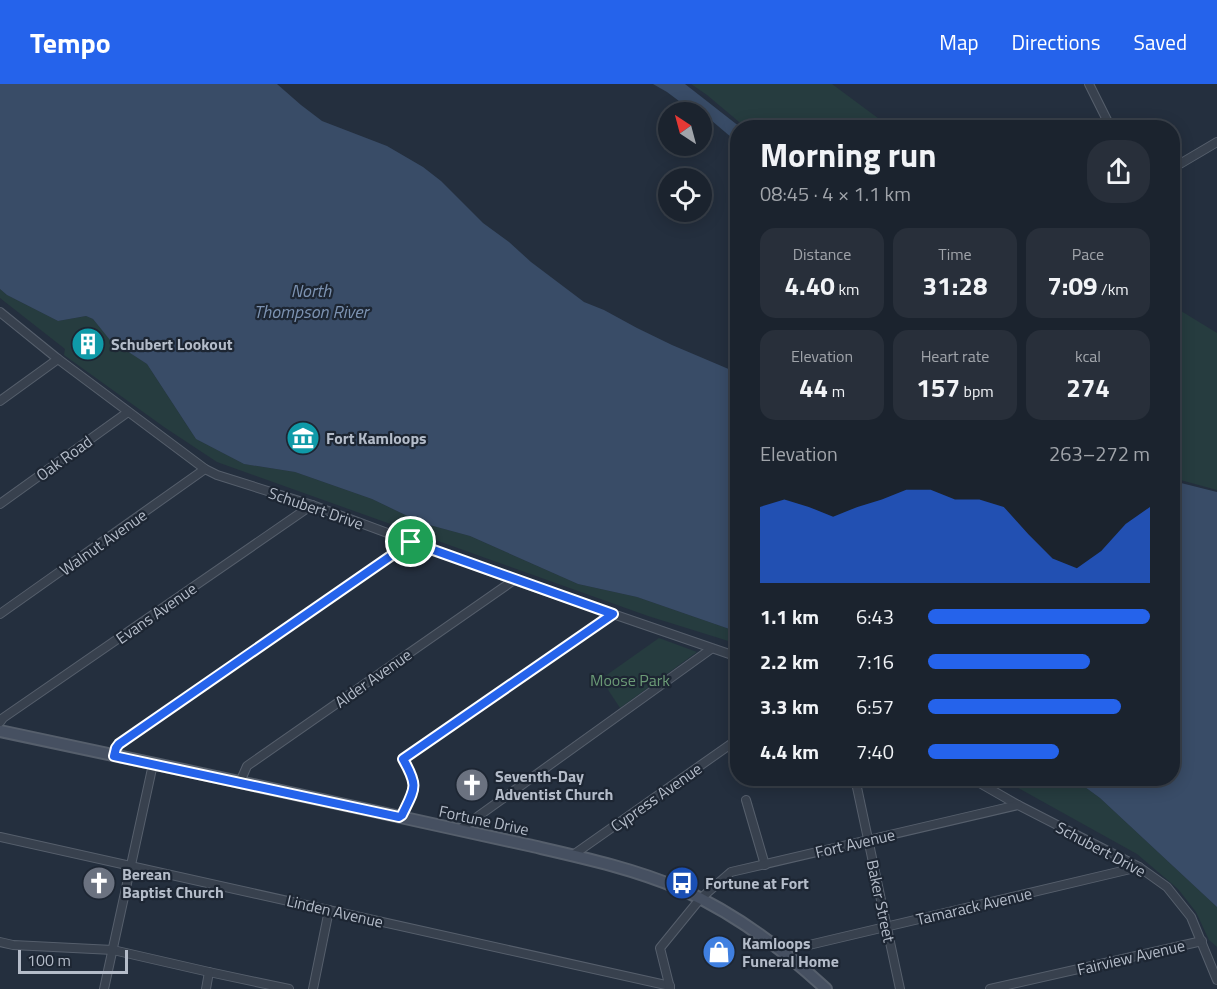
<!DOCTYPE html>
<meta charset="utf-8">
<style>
:root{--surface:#1b232e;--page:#282f3a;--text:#f1f3f6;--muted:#a0a4aa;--line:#39404a;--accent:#2563eb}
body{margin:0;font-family:"Titillium Web",sans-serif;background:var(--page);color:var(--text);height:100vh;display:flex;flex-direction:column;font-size:22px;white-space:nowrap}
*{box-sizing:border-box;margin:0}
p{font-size:20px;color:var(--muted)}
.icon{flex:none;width:33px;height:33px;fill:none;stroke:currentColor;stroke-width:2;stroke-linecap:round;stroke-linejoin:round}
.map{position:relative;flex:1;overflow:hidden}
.details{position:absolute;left:730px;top:36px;width:450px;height:666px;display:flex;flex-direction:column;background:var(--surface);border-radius:24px;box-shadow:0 3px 15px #0003,0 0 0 2px var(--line)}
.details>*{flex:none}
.needle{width:39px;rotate:324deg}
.fabs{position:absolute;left:658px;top:18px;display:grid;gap:12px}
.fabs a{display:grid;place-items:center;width:54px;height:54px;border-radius:50%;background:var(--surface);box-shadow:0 3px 15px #0003,0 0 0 2px var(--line);font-size:30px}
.scale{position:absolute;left:18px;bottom:15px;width:110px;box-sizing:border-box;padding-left:6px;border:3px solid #b4bcc9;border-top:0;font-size:16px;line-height:21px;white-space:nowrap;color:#b4bcc9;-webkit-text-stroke:4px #1d2633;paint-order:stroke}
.pin{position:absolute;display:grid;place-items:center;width:51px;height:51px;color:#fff;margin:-26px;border:3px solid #fff;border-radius:50%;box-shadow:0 2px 6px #0007}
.round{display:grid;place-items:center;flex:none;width:63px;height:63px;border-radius:24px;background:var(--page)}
.summary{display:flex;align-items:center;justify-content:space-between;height:102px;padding:0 30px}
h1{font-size:33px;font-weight:700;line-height:45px}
.stats{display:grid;grid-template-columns:repeat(3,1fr);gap:9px;height:102px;padding:6px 30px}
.stats div{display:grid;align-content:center;border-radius:15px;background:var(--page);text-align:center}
.stats b{font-size:26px;font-weight:700}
.stats small{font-size:16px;font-weight:400}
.stats p{font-size:16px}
.chart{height:168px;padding:12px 30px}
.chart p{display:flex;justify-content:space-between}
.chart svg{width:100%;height:108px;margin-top:6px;fill:var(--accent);opacity:.7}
ul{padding:0 30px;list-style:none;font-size:20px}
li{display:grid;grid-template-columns:96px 72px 1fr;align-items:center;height:45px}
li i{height:15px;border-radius:8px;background:var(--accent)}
header{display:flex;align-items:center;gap:36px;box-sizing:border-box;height:84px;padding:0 30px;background:var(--accent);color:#fff}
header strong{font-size:28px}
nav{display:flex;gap:33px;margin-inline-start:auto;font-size:21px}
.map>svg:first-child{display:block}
.green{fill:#263c3f}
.water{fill:#394c67}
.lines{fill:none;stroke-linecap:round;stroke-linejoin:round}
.minor-casing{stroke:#565f6c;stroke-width:10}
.secondary-casing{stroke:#565f6c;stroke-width:14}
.minor{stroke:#38414e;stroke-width:8}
.secondary{stroke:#465061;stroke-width:10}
.route-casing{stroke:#fff;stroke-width:12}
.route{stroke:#2563eb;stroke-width:8}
.labels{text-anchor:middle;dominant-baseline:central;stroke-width:4.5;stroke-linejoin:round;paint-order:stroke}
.poi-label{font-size:16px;font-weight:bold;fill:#b4bcc9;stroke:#1d2633;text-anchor:start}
.street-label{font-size:16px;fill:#b4bcc9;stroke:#1d2633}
.park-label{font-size:16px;fill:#6b9a76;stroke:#1d2633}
.water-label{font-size:18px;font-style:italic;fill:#7c92b1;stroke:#1d2633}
</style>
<header>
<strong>Tempo</strong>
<nav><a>Map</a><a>Directions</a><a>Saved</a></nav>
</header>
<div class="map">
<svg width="1217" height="905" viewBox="0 0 1217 905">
<rect width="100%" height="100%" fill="#242f3e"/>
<g class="green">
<polygon points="691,0 832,0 890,43 745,43 707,11"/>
<polygon points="0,205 7,211 58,237 86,232 93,235 111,256 147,280 196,355 244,380 295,388 372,415 422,439 470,452 578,500 637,513 738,548 738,560 648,532 217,378 164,343 64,271 65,265 0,214"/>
<polygon points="1173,217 1181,227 1217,249 1217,406 1173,394"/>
<polygon points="659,554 697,568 620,624 601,595"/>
<polygon points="1002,695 1074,695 1100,714 1217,823 1217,863 1209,856 1196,828 1178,805 1137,770"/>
</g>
<g class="water">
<polygon points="0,0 277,0 301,21 322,37 387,62 423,83 441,97 483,139 509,158 531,178 584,218 604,226 637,244 672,261 738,289 738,548 637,513 578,500 470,452 422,439 372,415 295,388 244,380 196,355 147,280 110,256 93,235 86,232 58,237 7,211 0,205"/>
<polygon points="653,0 685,0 740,43 738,44 738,59 705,31 696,25 683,20 667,8"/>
<polygon points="1173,397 1217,408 1217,823 1100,714 1074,695 1173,694"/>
</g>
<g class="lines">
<g class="minor-casing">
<g id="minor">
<polyline points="1089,0 1111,44"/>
<polyline points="1173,84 1217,58"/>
<polyline points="0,228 58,275 205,385 217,391 312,421 514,496 738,573"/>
<polyline points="0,317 58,275"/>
<polyline points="0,420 128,328"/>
<polyline points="0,530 205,385"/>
<polyline points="0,638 3,634 312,421"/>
<polyline points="114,672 116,664 119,660 411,458"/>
<polyline points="855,694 900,905"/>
<polyline points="971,694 1018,721 1139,783 1167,803 1191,833 1217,896"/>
<polyline points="240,698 247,682 514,496"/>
<polyline points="746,716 765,781"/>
<path d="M399 733 402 731C415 704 419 702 403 675L613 530"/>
<polyline points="459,746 711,565"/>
<polyline points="0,753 670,902"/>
<polyline points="573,771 738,655"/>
<polyline points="0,858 13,861 113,866 209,888 289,905"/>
<polyline points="809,861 1139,783"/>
<polyline points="670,904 660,864 700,815 731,788 1018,721"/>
<polyline points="104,905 153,680"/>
<polyline points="206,905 209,888"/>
<polyline points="313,905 329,826"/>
<polyline points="990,905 1202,857"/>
</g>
</g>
<g class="secondary-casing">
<path id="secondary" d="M0 647C124 673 249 700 373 727 425 738 476 750 528 761 580 773 632 784 681 805 734 829 783 865 826 905"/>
</g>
<use href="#minor" class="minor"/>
<use href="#secondary" class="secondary"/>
</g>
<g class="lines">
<g class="route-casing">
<path id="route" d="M411 458 613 530 403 675C419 703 415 704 402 731L399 733 114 672 116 664 119 660Z"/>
</g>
<use href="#route" class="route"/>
</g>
<defs>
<g id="building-disc" transform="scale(1.725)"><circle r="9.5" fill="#0f9aa8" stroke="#1d2633"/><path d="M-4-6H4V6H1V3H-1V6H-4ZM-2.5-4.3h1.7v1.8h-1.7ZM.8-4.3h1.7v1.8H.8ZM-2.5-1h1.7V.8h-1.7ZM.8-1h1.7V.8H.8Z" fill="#fff"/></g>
<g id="museum-disc" transform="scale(1.725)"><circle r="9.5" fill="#0f9aa8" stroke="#1d2633"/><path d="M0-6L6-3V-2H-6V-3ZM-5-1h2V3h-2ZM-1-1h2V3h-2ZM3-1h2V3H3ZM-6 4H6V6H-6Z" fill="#fff"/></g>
<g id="church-disc" transform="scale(1.725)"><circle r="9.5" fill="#6b7280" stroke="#1d2633"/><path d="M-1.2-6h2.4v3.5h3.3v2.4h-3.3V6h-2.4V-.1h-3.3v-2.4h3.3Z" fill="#fff"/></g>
<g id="bus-disc" transform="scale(1.725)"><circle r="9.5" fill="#1a4fb4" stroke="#1d2633"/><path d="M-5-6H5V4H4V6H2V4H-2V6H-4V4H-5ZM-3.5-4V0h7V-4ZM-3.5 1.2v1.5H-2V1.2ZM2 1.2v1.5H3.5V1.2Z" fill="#fff"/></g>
<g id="shop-disc" transform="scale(1.725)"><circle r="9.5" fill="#3f7fe0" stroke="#1d2633"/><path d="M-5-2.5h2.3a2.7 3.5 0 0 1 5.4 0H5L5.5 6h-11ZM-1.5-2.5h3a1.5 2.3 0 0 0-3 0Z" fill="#fff"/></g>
</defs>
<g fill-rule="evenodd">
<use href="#building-disc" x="88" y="260"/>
<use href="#museum-disc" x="303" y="354"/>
<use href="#church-disc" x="472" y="701"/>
<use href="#church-disc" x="99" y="799"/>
<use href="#bus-disc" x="682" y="799"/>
<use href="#shop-disc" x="719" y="868"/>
</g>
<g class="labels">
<g class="poi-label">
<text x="111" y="260">Schubert Lookout</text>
<text x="326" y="354">Fort Kamloops</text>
<text x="495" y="692">Seventh-Day<tspan x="495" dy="18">Adventist Church</tspan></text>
<text x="122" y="790">Berean<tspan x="122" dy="18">Baptist Church</tspan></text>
<text x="705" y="799">Fortune at Fort</text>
<text x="742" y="859">Kamloops<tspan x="742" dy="18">Funeral Home</tspan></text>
</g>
<g class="street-label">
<text transform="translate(64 374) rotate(-36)">Oak Road</text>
<text transform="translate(316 424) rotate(19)">Schubert Drive</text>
<text transform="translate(103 458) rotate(-35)">Walnut Avenue</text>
<text transform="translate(156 529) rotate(-35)">Evans Avenue</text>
<text transform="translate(373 594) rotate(-35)">Alder Avenue</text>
<text transform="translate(656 713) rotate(-35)">Cypress Avenue</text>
<text transform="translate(484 736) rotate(12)">Fortune Drive</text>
<text transform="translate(855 759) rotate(-13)">Fort Avenue</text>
<text transform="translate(1101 765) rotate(28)">Schubert Drive</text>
<text transform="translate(881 817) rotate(78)">Baker Street</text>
<text transform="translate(974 822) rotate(-13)">Tamarack Avenue</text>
<text transform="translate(335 827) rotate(13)">Linden Avenue</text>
<text transform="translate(1131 873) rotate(-13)">Fairview Avenue</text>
</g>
<g class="park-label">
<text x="630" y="596">Moose Park</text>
</g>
<g class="water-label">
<text x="311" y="206">North<tspan x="311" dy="21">Thompson River</tspan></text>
</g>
</g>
</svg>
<div class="fabs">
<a><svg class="needle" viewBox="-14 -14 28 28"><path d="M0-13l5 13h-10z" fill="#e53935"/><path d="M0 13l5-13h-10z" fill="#a0a4aa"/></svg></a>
<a><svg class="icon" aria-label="locate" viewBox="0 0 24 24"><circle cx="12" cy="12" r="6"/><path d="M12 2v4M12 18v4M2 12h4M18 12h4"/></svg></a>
</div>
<div class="scale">100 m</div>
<div class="pin" style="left:411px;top:458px;background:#1e9e55"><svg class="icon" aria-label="arrive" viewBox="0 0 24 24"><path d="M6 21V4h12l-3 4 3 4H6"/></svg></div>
<section class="details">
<div class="summary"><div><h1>Morning run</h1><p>08:45 · 4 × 1.1 km</p></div><a class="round"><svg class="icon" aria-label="share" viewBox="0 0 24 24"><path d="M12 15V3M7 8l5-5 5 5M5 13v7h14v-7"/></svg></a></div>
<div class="stats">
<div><p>Distance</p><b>4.40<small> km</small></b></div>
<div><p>Time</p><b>31:28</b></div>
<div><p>Pace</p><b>7:09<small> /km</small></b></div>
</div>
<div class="stats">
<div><p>Elevation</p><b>44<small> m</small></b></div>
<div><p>Heart rate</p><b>157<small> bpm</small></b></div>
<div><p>kcal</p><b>274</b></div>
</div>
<div class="chart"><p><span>Elevation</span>263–272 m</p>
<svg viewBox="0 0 160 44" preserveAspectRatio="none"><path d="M0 44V13L10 10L20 13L30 17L40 13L50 10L60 6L70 6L80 10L90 10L100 13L110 24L120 34L130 38L140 31L150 20L160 13V44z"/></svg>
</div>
<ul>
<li><b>1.1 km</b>6:43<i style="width:100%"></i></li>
<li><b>2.2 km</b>7:16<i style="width:73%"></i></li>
<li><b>3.3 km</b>6:57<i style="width:87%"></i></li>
<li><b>4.4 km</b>7:40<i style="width:59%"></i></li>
</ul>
</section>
</div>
